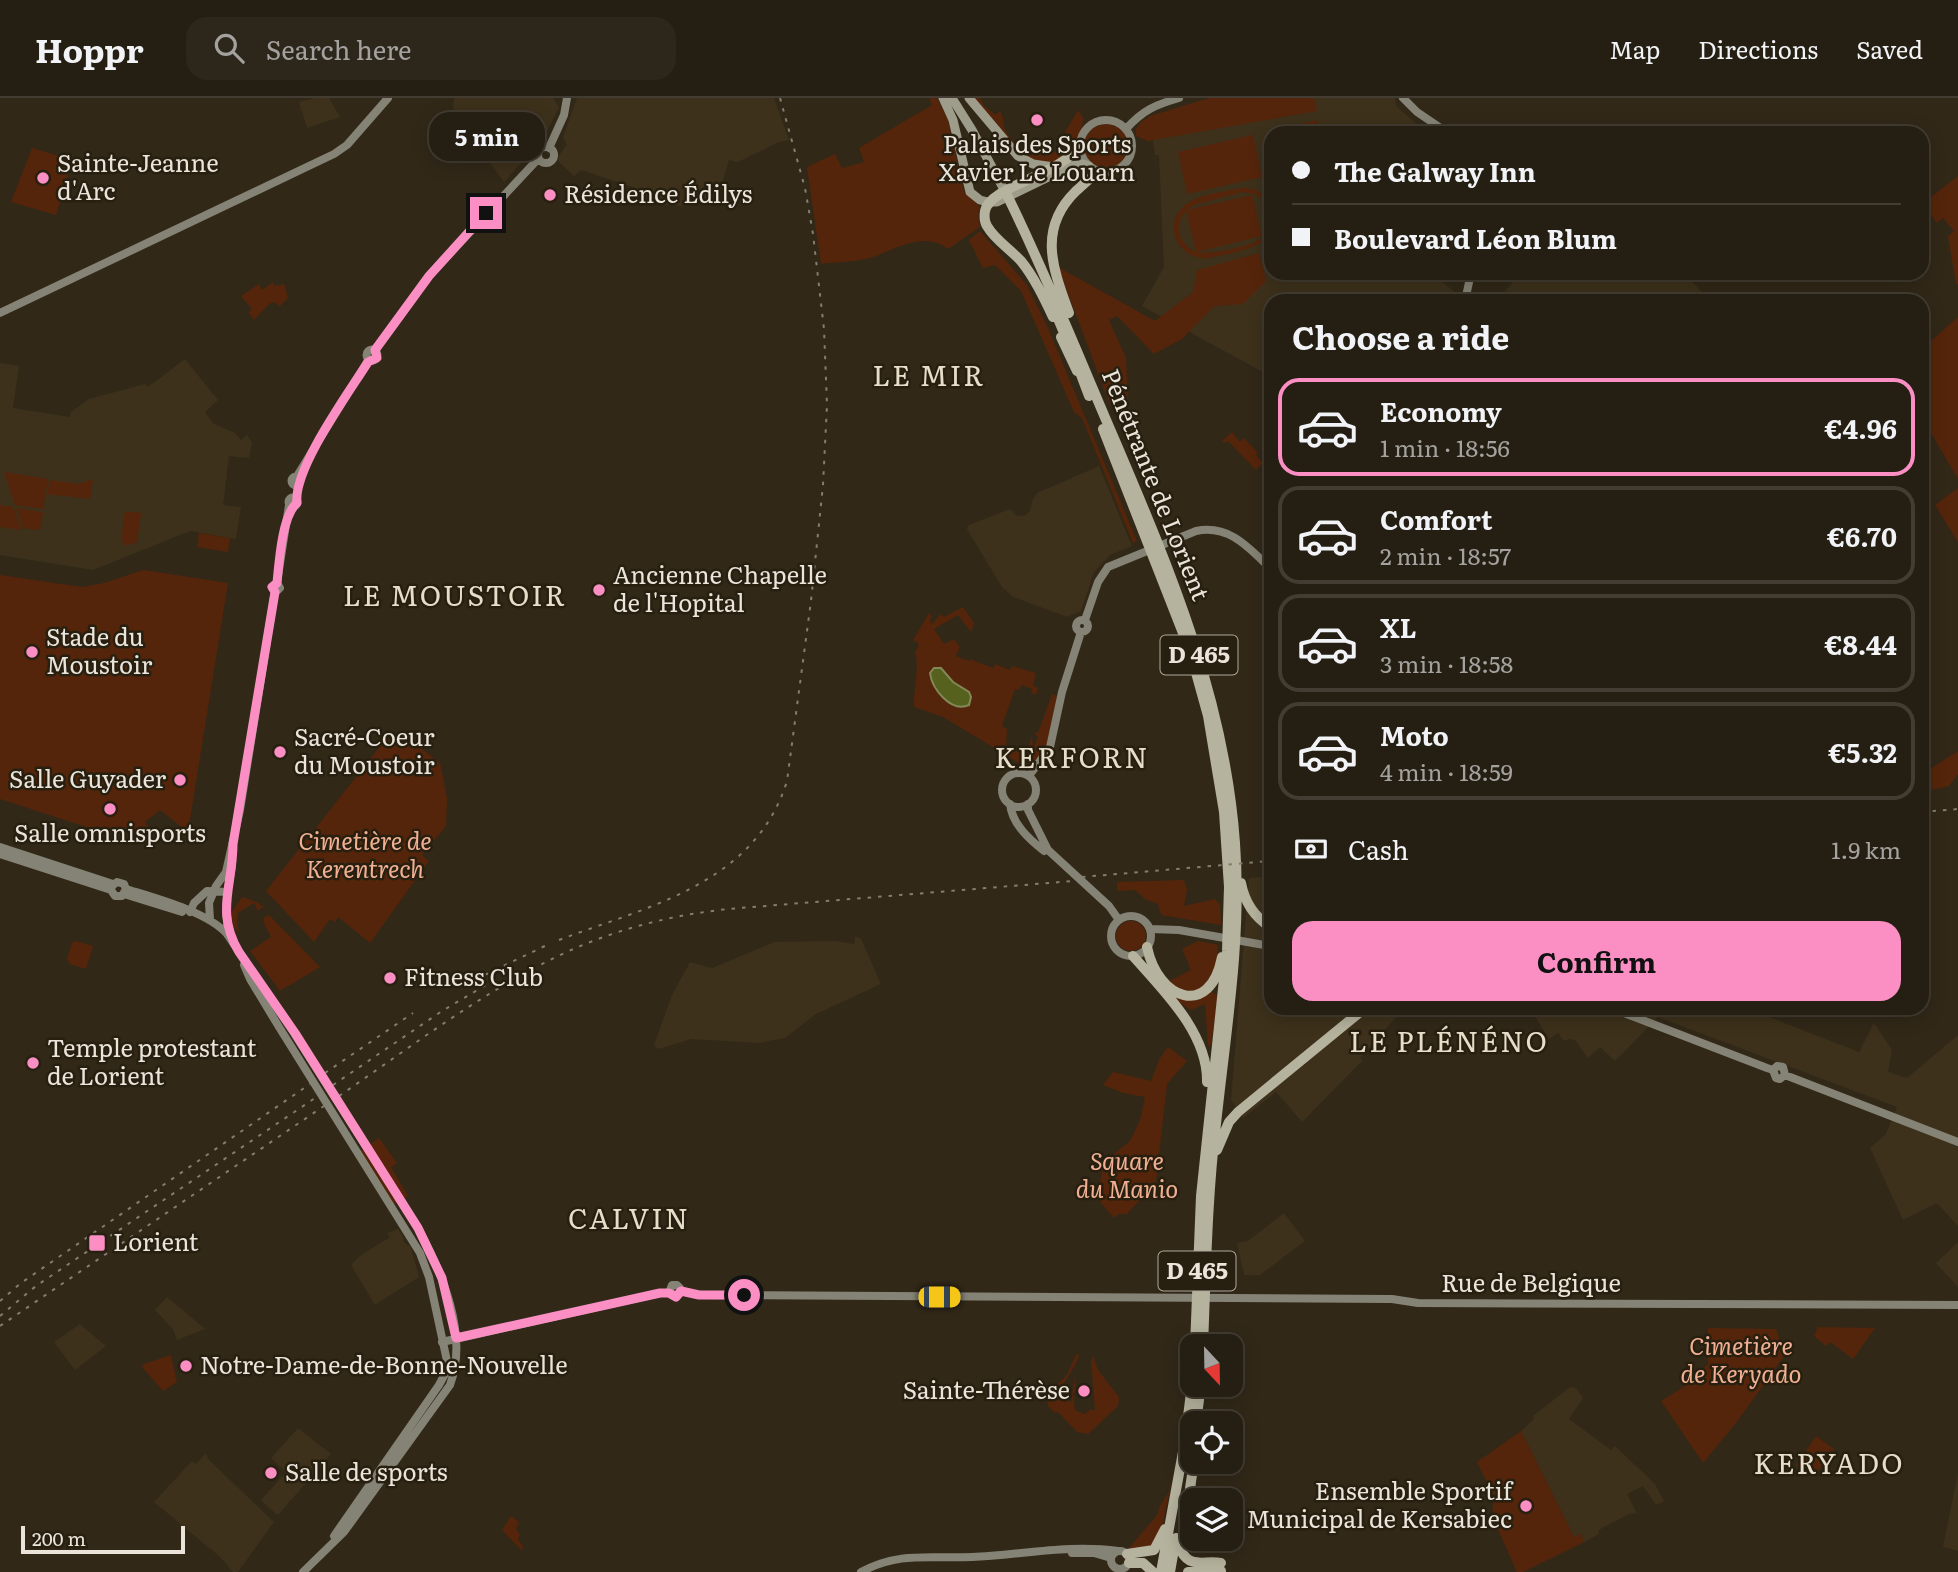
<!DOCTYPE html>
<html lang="en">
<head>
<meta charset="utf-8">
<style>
  body { margin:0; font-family:Literata,serif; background:#2d271b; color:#f1f3f6; height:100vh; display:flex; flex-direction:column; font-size:26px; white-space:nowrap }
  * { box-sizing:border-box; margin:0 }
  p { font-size:23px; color:#a3a29f }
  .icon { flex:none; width:38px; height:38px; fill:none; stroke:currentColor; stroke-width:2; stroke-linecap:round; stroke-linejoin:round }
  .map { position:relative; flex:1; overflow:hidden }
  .drawer { position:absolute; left:1264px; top:196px; width:665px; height:721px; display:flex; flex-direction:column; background:#251e12; border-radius:21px; box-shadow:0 4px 18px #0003,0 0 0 2px #423c32 }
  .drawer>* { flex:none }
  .guide { position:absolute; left:1264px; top:28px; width:665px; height:154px; border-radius:21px; box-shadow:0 4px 18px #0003,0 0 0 2px #423c32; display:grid; align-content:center; height:154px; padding:0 28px; background:#251e12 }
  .needle { width:46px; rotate:158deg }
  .buttons { position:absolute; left:1180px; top:1236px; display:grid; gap:14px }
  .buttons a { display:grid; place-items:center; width:63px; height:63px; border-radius:14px; background:#251e12; box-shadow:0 4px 18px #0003,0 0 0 2px #423c32; font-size:35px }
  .scale { position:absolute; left:21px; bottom:18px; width:164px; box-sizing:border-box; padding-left:7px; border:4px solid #eae4da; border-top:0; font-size:19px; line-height:24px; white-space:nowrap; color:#eae4da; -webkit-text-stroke:5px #271f0f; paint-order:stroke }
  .end { position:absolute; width:32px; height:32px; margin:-16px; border:9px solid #fb8fc4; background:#111; box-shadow:0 0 0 4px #111 }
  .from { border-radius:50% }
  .bubble { position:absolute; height:49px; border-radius:21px; background:#251e12; box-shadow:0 4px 18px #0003,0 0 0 2px #423c32; font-size:23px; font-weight:700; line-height:49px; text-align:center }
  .car { position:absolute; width:21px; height:42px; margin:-21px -10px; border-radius:9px; box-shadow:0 0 5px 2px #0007; background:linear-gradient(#f5c518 24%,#345 0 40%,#f5c518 0 76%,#345 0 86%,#f5c518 0) }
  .guide b { display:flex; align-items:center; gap:24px; height:66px; font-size:26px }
  .guide b+b { border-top:2px solid #423c32 }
  .guide i { width:18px; height:18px; background:#f1f3f6 }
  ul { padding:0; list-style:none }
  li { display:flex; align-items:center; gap:21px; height:98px; margin:0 14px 10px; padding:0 14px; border:4px solid #423c32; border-radius:21px }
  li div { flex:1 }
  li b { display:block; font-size:26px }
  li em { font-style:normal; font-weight:700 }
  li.active { border-color:#fb8fc4 }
  li>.icon { width:63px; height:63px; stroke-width:1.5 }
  h2 { padding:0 28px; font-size:32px; line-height:84px }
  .pay { display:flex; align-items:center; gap:18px; height:77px; padding:0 28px; font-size:26px }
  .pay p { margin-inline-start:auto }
  .primary-button { display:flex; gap:14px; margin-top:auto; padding:14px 28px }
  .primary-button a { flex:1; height:80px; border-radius:21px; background:#fb8fc4; color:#111; font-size:28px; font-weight:700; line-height:80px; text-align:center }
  header { display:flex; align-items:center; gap:42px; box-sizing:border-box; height:98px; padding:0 35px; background:#251e12; border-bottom:2px solid #423c32 }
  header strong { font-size:33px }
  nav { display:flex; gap:38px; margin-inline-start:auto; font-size:24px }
  .search { width:490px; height:63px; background:#2d271b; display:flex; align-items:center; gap:18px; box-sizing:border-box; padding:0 24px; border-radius:21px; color:#a3a29f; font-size:26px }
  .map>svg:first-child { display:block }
  .built { fill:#3d311b }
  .green { fill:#55250b; fill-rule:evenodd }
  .water { fill:#56611e; stroke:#828856; stroke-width:2 }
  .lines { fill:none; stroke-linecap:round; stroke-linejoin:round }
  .secondary { stroke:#858375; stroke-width:8 }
  .primary { stroke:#9e9c8a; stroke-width:9 }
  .highway { stroke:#b5b29d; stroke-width:10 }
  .rail { stroke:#857e70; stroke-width:2; stroke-dasharray:3.5 7; stroke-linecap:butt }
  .route { stroke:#fb8fc4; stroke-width:9 }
  .poi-dot { fill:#fb8fc4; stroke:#271f0f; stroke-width:2.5 }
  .labels { text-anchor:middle; stroke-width:5; stroke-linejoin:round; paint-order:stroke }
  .shield { fill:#271f0f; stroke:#b0a99d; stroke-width:2 }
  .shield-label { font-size:23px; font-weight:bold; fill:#eae4da }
  .poi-label { font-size:24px; fill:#eae4da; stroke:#271f0f; text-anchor:start }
  .street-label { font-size:24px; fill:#eae4da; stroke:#271f0f }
  .park-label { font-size:24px; font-style:italic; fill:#f1b093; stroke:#271f0f }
  .quarter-label { font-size:28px; letter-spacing:2px; fill:#e8ddc9; stroke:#271f0f }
</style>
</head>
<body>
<header>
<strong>Hoppr</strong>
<div class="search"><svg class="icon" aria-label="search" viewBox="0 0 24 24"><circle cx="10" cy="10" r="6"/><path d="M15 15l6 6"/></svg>Search here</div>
<nav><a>Map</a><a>Directions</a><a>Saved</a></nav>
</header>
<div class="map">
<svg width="1958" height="1474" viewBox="0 0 1958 1474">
  <rect width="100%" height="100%" fill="#312818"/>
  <path class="built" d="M314,0H329L340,19L307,30L302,13L298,12L301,11L299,4Z
    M454,0H553L559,9L543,41L504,84L486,59L472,28L456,15L453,8Z
    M577,0H774L789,42L779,44L738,64L729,62L717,102L685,108L637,105L641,92L581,72L574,78L556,61L567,47L563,39Z
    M1311,0H1395L1396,8L1427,35H1270V175H1431L1454,193L1456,203H1270V278L1142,208L1164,169L1159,57H1155L1152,37Z
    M1511,175H1684L1710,203H1497L1516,180Z
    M185,261L218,302L205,314L214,326L235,335L241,342L247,337L252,344L249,360L229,358L223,407L241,409L236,441L190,433L93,472L0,457V265L19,268L13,310L70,319L71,314L89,301L145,286L148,289Z
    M1099,368L1132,448L1110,457L1094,474L1081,513L1067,519L1013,499L1002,489L967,431L969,427L1010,411L1017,418L1026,417L1030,413L1032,403L1037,395Z
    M1270,778V910H1404L1360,960L1363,962L1302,1024L1276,994L1243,1020L1231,1002L1249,780Z
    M855,838L861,841L881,886L816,916L785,940L758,945L691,941L662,950L658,951L654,947L672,897L690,864L712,870L774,844L835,843L854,846Z
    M1530,910H1746L1859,954L1874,925L1892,952L1888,974L1907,980L1958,937V1128L1937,1105L1903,1122L1870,1050L1886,1036L1897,1009L1658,919L1615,963L1600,949L1588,960L1575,942L1570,941L1564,943L1558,935L1549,941Z
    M1284,1115L1305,1143L1260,1177H1244L1237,1145L1248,1143Z
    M398,1131L404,1140L403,1143L408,1148L410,1147L419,1179L375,1207L351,1167L360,1158L390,1139L387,1135Z
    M1958,1144V1189L1936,1165Z
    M167,1199L205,1231L177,1242L173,1231L155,1212Z
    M80,1226L106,1248L75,1272L54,1244Z
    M1570,1289L1576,1290L1583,1300L1569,1321L1611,1352L1615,1348L1655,1386L1664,1403L1656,1407L1643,1388L1627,1396L1637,1416L1631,1415L1602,1430L1598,1433L1599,1436L1584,1444L1581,1436L1574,1439L1521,1333L1534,1321L1533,1318Z
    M298,1330L331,1356L279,1416H276L261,1402L286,1374L271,1360Z
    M205,1356L208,1358L207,1360L274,1424L238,1474H233L219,1458L154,1404L192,1363L196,1366Z
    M1958,1375V1453L1943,1449Z"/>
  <path class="green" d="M929,0H937L948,22L964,93L980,109L978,118L980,129L948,151C922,132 896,152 870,160C854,164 837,164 821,166L807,69L835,56L842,70L864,64L859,50L932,7Z
    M972,0H980L984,8L996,17L1000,13C1005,20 1002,27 1006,34C1015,50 1042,65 1059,51C1063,47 1065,42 1068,37L1065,34L1078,12L1084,21L1076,48L1051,66L1035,65L1021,57Z
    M1209,0H1314L1317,13L1148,43L1136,38V31L1141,24L1150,18Z
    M1317,22L1320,35H1270V39L1269,34Z
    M1084 48a22 22 0 1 1 44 0a22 22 0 1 1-44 0Z
    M1253,37L1262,79L1187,96L1178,54Z
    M32,50L72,62L56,117L11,104Z
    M1958,78V186H1956L1948,138L1954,133L1943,120L1937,125L1922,106Z
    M1241,90C1261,90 1271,98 1270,117L1262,101L1255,96L1243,94L1194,107L1186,112L1252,97L1262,138L1197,154C1209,157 1247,149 1259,142C1266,137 1269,130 1270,122C1270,126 1272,130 1270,134C1266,151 1223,157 1208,160C1180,163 1161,128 1184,108C1197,96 1224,94 1241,90ZM1186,113L1196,154C1178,146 1173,126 1186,113Z
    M980,133L1027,187L1048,230L1137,443L1133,445L1082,320L1074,314L1021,193L995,167L983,170L969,142Z
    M1259,155L1266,183L1243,206L1214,208L1182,241L1154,256L1117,218L1109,222L1126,260L1128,302L1110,307L1058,169L1155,223L1193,194L1197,172Z
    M273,184L274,188L284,186L288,200L280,208L274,204L269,206L254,222L248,214L252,211L241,198L259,186L262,192Z
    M1958,219V381L1922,320V283L1925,280L1922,276V251Z
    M1232,334L1240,344L1244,340L1258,355L1256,357L1263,365L1256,372L1228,343L1224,345L1222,343Z
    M4,374L48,381L43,411L15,407Z
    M93,381L90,401L47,396L50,382L78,386Z
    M1958,390V444L1935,407Z
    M0,407L13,409L22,432L0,429Z
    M16,410L43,414L40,432L23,430Z
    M125,413L141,415L137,444L125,448L121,440Z
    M199,435L230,440L228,454L197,449Z
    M143,472L228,485L188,734L160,712L145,724L154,738L142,747L0,701V477L82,489L104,485Z
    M963,509L974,525L971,534L958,517L934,531L944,546L954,541L960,549L956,558L969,563L970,561L993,570L995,566L1010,572L1012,568L1036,575L1033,588L1038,590L1036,597L1031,595L1032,591L1022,587L1019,592L1015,591L1002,628L1007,631L1006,649L1019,654L1021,649L1027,651L1032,638L1033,651L1038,640L1034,634L1038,635L1052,596L1057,598L1048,648L1033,667L1031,665L1024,668L943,619L914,609C913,594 920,566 915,555L919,546L913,542L929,515L932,518L930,523L932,526L941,516L944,519Z
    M400,634L440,665L447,700L446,728L422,757L429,763L370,845L338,819L335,824L330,821L314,844L266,793L382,646Z
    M1958,653V676L1949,688L1931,692L1922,704V676Z
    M1184,782L1187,791L1184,808L1215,801L1220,807L1221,827L1161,817L1158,806L1145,801L1135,792L1117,793V784Z
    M242,799L257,804L266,811L262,809L258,813L254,805L238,815L237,823L239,835L233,827L231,815Z
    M269,817L320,869L280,893L250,853L271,839L264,825V820Z
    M1116 838a15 15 0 1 1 30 0a15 15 0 1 1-30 0Z
    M76,843L93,848L86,871L70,866L67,861L72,845Z
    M1198,843L1218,847C1217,865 1216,875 1203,888L1218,898L1211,947L1208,948L1205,906L1191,912L1177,903L1169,883L1191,872L1182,851Z
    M1168,949L1187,963L1167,986L1156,1084L1127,1116H1118L1114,1120L1097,1100L1104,1064L1130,1043L1140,1022L1145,999L1123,995L1103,987L1113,974L1151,983L1160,960Z
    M379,1040L397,1065L391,1069L408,1098L390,1108L378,1095L354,1057Z
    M1818,1229L1875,1230L1853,1261L1830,1244L1826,1248L1814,1238Z
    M1708,1230L1776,1231L1785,1257L1736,1325L1703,1365L1661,1303L1693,1283L1690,1278L1708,1267Z
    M1076,1256L1079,1258C1072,1275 1063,1287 1053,1300L1056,1303L1069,1293V1303L1071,1304L1075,1278V1295H1073L1075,1312L1084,1316L1090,1312H1095L1091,1263L1093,1258L1098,1272L1119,1299L1118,1308L1088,1336L1077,1334L1058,1314L1055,1315L1048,1308V1296L1067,1277Z
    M171,1257L177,1284L163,1293L142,1269L144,1266Z
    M1521,1333L1574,1439L1581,1436L1584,1444L1523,1474H1517L1492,1418L1494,1398L1477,1364Z
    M1816,1338L1834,1351L1813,1380L1796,1367Z
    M1174,1371L1161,1436L1151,1450L1130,1453L1129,1450L1158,1416L1159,1410L1169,1393Z
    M511,1418L519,1424L516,1431L520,1436L518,1441L523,1449L522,1453L502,1432Z"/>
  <path class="water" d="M934,570H941L953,584L969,594L971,599L969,607C951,615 932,591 930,575Z"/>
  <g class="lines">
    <path class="secondary" d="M1403,0L1417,14L1448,35
      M1080 48a26 26 0 1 1 52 0a26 26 0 1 1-52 0Z
      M1126,31C1143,12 1155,7 1179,0
      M538 57a8 8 0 1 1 16 0a8 8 0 1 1-16 0Z
      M549,50L564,17L567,0
      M1465,203L1471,175
      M0,215L334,56L347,47L388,0
      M366.5 257a5.5 5.5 0 1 1 11 0a5.5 5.5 0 1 1-11 0Z
      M375,252L429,178L538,61
      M297,378L369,261
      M291.5 383a4.5 4.5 0 1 1 9 0a4.5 4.5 0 1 1-9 0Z
      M288.5 404a4.5 4.5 0 1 1 9 0a4.5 4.5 0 1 1-9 0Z
      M277,485L272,489L276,494L280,490L277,485L289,407
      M1076 528a6 6 0 1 1 12 0a6 6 0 1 1-12 0Z
      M1085,522L1098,484L1108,469L1196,433C1229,426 1249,450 1270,470
      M1002 692a17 17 0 1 1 34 0a17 17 0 1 1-34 0Z
      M1029,678L1050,649L1062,594L1081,534
      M1010,706C1012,726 1029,741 1044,753
      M1028,706V712L1048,752L1109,808L1119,822
      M0,749L113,786
      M0,756L111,792L115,798H122L126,791L124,786L117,784L112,788L111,792
      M126,791C155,800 208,814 227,836L294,935L418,1130C442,1175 469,1236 450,1287L344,1434L303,1474
      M124,796L182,814
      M190,814L194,805L207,793L227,794
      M1111 838a20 20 0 1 1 40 0a20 20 0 1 1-40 0Z
      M210,822L209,805L216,788L226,774L240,712L275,493
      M1150,831L1179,832L1270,848
      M230,837C222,810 228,794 232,767
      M244,867L250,881L279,929L420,1155L429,1179L447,1263L446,1274L439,1287L334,1438
      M1611,910L1767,970L1773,972L1777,968L1783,969L1785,977
      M1773,972L1776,980L1780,981L1785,977L1958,1044
      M681,1193L699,1197L1392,1201L1418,1205L1958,1207
      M442,1244L660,1195H669L676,1199L680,1195V1190L677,1187H672L669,1195
      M1111 1462a9 9 0 1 1 18 0a9 9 0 1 1-18 0Z
      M1072,1455H1094L1111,1460
      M861,1474C900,1453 930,1461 972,1459C1021,1457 1069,1446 1118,1453"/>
    <path class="primary" d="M943,0L953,22L970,94L980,102L988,104H997L1071,68L1083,66L1089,68
      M952,0L972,32L1007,97
      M969,0L1018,58L1033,66L1054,69"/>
    <path class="highway" d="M1007,97C1047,178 1080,262 1116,345C1171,474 1225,603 1235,745C1242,840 1226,932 1216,1026C1207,1100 1206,1174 1203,1248
      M1054,211L1067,242
      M1069,215C1053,171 1037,131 1076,93C1084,86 1092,77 1102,73
      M1053,219C1044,200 1034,179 1021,163C1010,151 995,142 987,128C984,123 984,119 985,113C990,88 1061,77 1079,48
      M1061,239L1077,273
      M1077,266L1089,298
      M1103,331L1190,553L1208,618L1224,714L1229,789L1227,853L1201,1098L1195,1248
      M1241,785C1245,805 1254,818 1270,829
      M1147,849C1158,902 1210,921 1222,859
      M1133,858C1163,892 1208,935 1207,984
      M1217,1052L1229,1024L1238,1014L1365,910
      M1196,1325L1201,1286
      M1194,1363L1181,1453C1191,1471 1204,1462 1221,1465
      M1127,1456L1154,1452L1165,1431
      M1129,1465H1143L1153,1474
      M1161,1474L1185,1343L1192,1286
      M1170,1474L1176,1440
      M1188,1474L1221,1473"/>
    <path class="rail" d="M1922,714L1958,711
      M1082,779L1270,763
      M559,842C649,808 755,786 787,683L811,503L823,387L827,307L824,231L813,136L805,90L780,0
      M466,886L551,845
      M325,975L413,915
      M333,987L442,913L491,884
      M339,998C414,947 487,890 569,853C620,830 673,817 728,811L1073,783
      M0,1203L21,1185L310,986
      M0,1218L36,1188L318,998
      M0,1228L324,1008"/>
  </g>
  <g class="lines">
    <path class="route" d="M486,115L429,178L375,252L377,260L368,264C348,296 293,371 297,405C282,417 279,465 277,485L272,489L275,494L233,746C233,788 215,814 239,854L295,935L418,1130L442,1180L456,1240L660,1195H669L676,1199L681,1193L699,1197H744"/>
  </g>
  <g class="poi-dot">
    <circle cx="1037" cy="22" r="7"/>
    <circle cx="43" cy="80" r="7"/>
    <circle cx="550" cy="97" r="7"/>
    <circle cx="599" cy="492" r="7"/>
    <circle cx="32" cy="554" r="7"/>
    <circle cx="280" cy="654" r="7"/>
    <circle cx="180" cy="682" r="7"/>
    <circle cx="110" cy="711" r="7"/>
    <circle cx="390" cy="880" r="7"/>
    <circle cx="33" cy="965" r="7"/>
    <rect x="88" y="1136" width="18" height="18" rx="3.5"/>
    <circle cx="186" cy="1268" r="7"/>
    <circle cx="1084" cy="1293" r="7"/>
    <circle cx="271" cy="1375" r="7"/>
    <circle cx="1526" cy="1408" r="7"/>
  </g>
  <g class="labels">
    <g class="shield">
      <rect x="1160.5" y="537.5" width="77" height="39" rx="5"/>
      <rect x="1158.5" y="1153.5" width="77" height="39" rx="5"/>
    </g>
    <g class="shield-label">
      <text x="1199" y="565">D 465</text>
      <text x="1197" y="1181">D 465</text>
    </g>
    <g class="poi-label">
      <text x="1037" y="55" text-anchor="middle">Palais des Sports<tspan x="1037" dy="28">Xavier Le Louarn</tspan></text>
      <text x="57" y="74">Sainte-Jeanne<tspan x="57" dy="28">d'Arc</tspan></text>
      <text x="564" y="105">Résidence Édilys</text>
      <text x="613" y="486">Ancienne Chapelle<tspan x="613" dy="28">de l'Hopital</tspan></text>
      <text x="46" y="548">Stade du<tspan x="46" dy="28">Moustoir</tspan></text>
      <text x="294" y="648">Sacré-Coeur<tspan x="294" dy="28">du Moustoir</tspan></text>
      <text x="166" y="690" text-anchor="end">Salle Guyader</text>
      <text x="110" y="744" text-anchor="middle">Salle omnisports</text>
      <text x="404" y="888">Fitness Club</text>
      <text x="47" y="959">Temple protestant<tspan x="47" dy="28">de Lorient</tspan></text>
      <text x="113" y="1153">Lorient</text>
      <text x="200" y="1276">Notre-Dame-de-Bonne-Nouvelle</text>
      <text x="1070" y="1301" text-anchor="end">Sainte-Thérèse</text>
      <text x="285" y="1383">Salle de sports</text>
      <text x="1512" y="1402" text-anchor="end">Ensemble Sportif<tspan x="1512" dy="28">Municipal de Kersabiec</tspan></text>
    </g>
    <g class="street-label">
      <text transform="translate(1155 387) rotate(68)" y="8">Pénétrante de Lorient</text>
      <text x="1531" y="1194">Rue de Belgique</text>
    </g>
    <g class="park-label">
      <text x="365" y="752">Cimetière de<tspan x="365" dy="28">Kerentrech</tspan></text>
      <text x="1127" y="1072">Square<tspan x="1127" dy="28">du Manio</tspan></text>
      <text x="1741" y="1257">Cimetière<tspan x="1741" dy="28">de Keryado</tspan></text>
    </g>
    <g class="quarter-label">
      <text x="929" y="288">LE MIR</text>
      <text x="455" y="508">LE MOUSTOIR</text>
      <text x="1072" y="670">KERFORN</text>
      <text x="1449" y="954">LE PLÉNÉNO</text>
      <text x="629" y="1131">CALVIN</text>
      <text x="1829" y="1376">KERYADO</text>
    </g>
  </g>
</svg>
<div class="buttons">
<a><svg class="needle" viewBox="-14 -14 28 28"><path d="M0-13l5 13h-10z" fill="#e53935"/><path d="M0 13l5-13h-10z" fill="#a3a29f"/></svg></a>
<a><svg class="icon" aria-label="locate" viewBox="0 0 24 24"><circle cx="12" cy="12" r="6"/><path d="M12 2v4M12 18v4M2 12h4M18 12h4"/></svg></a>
<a><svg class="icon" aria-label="layers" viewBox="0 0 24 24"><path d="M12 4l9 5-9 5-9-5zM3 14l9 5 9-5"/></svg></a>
</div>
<div class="scale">200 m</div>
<i class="end from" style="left:744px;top:1197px"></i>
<i class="end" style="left:486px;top:115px"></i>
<div class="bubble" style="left:429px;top:14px;width:116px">5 min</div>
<i class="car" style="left:939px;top:1199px;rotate:90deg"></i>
<div class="guide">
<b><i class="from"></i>The Galway Inn</b>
<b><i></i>Boulevard Léon Blum</b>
</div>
<section class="drawer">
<h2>Choose a ride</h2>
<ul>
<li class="active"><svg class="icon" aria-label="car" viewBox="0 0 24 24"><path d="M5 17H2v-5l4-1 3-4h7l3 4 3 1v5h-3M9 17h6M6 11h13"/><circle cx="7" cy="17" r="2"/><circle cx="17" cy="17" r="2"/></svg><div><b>Economy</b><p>1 min · 18:56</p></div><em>€4.96</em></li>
<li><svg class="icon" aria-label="car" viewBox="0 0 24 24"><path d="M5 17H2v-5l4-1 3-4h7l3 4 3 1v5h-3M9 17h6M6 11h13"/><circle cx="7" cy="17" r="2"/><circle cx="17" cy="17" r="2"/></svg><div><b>Comfort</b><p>2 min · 18:57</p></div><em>€6.70</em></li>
<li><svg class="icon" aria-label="car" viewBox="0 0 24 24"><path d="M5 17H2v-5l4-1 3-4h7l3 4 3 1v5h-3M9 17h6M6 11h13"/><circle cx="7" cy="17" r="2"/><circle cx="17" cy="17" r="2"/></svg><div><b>XL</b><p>3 min · 18:58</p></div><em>€8.44</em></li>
<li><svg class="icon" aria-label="car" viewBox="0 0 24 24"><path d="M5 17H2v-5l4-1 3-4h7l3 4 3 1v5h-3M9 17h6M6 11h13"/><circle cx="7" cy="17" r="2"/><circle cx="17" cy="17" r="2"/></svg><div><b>Moto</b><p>4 min · 18:59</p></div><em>€5.32</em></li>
</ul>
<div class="pay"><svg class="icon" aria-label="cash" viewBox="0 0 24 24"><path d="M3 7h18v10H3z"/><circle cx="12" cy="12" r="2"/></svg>Cash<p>1.9 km</p></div>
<div class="primary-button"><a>Confirm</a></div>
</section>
</div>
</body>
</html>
